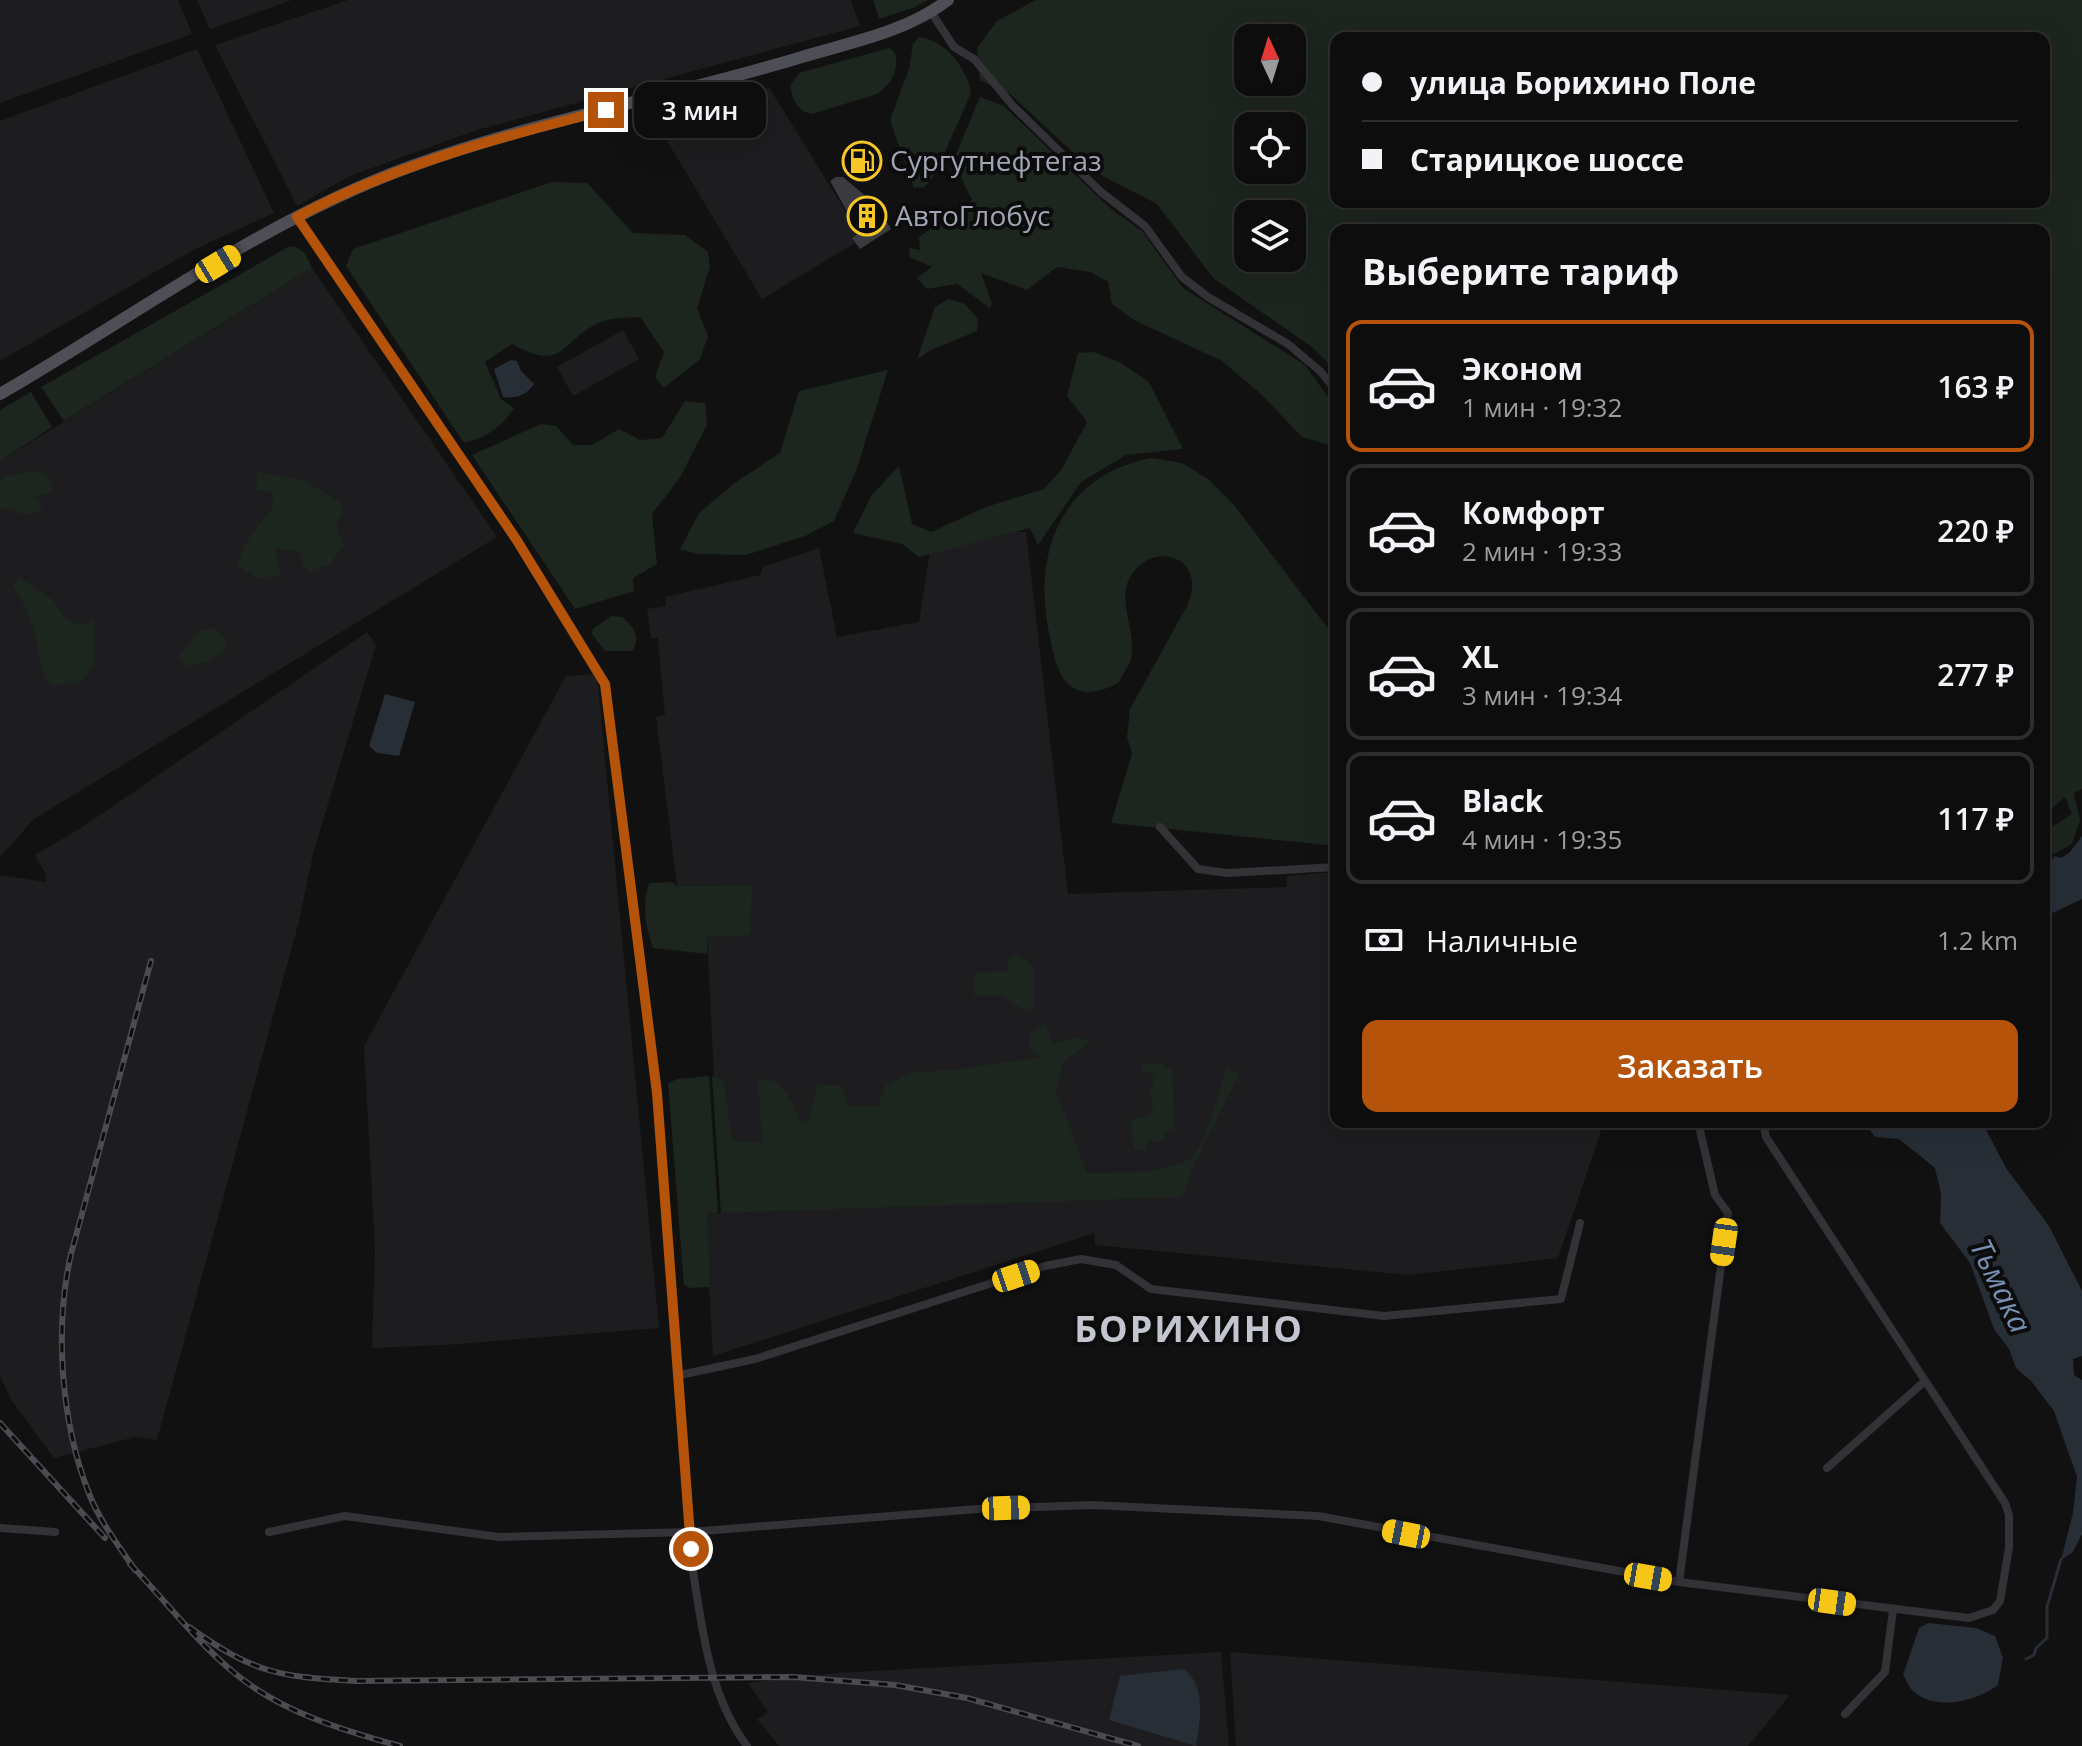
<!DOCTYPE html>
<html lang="ru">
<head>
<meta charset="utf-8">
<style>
  body { margin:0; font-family:"Open Sans",sans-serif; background:#161617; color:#f1f3f6; height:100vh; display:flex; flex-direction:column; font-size:30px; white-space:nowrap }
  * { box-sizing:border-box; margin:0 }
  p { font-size:26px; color:#9a9c9e }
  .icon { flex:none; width:44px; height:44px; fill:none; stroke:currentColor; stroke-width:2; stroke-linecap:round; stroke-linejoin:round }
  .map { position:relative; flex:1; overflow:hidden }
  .drawer { position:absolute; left:1330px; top:224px; width:720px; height:904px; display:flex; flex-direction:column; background:#0d0d0e; border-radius:16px; box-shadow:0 8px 32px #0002,0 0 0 2px #2d2d2e }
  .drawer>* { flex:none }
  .hud { position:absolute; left:1330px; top:32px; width:720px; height:176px; border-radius:16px; box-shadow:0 8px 32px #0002,0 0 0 2px #2d2d2e; display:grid; align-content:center; height:176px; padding:0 32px; background:#0d0d0e }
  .needle { width:52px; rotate:356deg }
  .controls { position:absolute; left:1234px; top:24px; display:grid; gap:16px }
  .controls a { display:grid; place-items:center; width:72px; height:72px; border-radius:16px; background:#0d0d0e; box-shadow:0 8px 32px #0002,0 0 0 2px #2d2d2e; font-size:40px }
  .end { position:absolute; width:36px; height:36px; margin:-18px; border:10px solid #b45309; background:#fff; box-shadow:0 0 0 4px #fff }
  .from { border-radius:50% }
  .bubble { position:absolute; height:56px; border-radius:16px; background:#0d0d0e; box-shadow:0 8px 32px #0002,0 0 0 2px #2d2d2e; font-size:26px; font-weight:600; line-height:56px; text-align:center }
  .car { position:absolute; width:24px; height:48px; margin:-24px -12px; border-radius:10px; box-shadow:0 0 6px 2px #0007; background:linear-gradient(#f5c518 24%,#345 0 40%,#f5c518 0 76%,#345 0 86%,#f5c518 0) }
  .hud b { display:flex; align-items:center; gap:28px; height:76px; font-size:30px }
  .hud b+b { border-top:2px solid #2d2d2e }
  .hud i { width:20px; height:20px; background:#f1f3f6 }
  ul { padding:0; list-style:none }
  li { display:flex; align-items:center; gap:24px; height:132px; margin:0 16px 12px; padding:0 16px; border:4px solid #2d2d2e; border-radius:16px }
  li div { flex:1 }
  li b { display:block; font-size:30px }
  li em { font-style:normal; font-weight:600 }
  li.selected { border-color:#b45309 }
  li>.icon { width:72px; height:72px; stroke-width:1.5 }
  h2 { padding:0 32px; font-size:36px; line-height:96px }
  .pay { display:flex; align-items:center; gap:20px; height:88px; padding:0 32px; font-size:30px }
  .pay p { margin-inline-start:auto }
  .cta { display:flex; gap:16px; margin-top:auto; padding:16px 32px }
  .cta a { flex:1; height:92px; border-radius:16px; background:#b45309; color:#fff; font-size:32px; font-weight:600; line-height:92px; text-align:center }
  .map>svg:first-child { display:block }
  .built { fill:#1d1d1f }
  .green { fill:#1d251f; fill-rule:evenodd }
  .water { fill:#272e36 }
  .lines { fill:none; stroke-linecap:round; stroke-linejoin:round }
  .stream { stroke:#272e36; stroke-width:3 }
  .building { fill:#3b3b3f }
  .street { stroke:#323237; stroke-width:8 }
  .primary { stroke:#4e4f56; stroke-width:12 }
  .rail-casing { stroke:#4b4c52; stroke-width:6 }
  .rail { stroke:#0c0c0d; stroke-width:3; stroke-dasharray:9; stroke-linecap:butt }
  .route { stroke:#b45309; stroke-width:10 }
  .labels { text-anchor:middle; stroke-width:8; stroke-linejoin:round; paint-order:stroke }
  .poi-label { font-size:28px; fill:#a2a5b3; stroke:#0c0c0d; text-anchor:start }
  .water-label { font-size:30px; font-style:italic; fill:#778fb0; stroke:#0c0c0d }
  .district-label { font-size:36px; font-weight:bold; letter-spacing:2px; fill:#c3c5cf; stroke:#0c0c0d }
</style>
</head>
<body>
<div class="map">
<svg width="2082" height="1746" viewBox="0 0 2082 1746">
  <rect width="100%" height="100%" fill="#111112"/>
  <path class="built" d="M0,0H178L192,34L0,103Z
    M197,0H292L210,29Z
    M348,0H851L860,26L477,130L350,176L297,206L215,45Z
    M197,49L274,213L193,250L0,361V121Z
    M769,87L859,233L852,238L855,243L762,299L667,141L664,118Z
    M312,268L497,537L34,819L0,857V461Z
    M623,330L639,359L573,396L557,367Z
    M1005,532H1026L1068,894L1287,887V876L1336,872V1122H1604L1558,1258L1408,1275L1095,1245V1233L713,1356L705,1215L721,1213L707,937L751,885L677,886L656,717L665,715L658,641V638H651L647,609L666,606L665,597L760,575L763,567L819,548L837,637L919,622L930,551Z
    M367,632L376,645L313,854L298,925L157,1440L135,1437L54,1458L12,1401L0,1376V875L46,882V875L35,855L81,828Z
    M597,674L659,1328L445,1345L372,1348L375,1249L364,1046L566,676Z
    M1221,1652L1229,1746H779L757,1719L768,1713L748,1683L835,1673Z
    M1230,1652L1790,1695L1748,1746H1236Z"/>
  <path class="green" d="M873,0H928L913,8L879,19Z
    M1036,0H2082V789L2074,793L2080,820L2072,844L2044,859V832L2072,814L2065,797L2044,815V230H1336V371L1312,347L1214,279L1157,204L1093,171L1010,94L980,80L977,48L997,21ZM1248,38H1292V82H1248ZM1336,38H2044V202H1336ZM1248,126H1292V170H1248ZM1248,214H1292V258H1248Z
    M919,37C944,39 968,69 971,93L935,174L925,187L914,188L890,120L909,69L913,44Z
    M889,48L895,53C900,69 891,85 877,94L812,114C798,112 790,97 791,84L799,73Z
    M980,97L1004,106L1111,209L1142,231L1183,288L1305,365L1336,408V447L1302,437L1262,395L1222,361L1134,320L1112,304L1108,282L1091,272L1057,267L1027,290L981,273L992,303L990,308L957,284L927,289L917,278L932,267L910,257L909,248L920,250L919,237L972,200L953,161Z
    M552,182L587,183L633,233L685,235L708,252L710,267L697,308L708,336L700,359L664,388L655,377L664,352L640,317C629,318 612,317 601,322C559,340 566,374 512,344L485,362L501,399L514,408C501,428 487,437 464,443L346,266L353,249Z
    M294,246L305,253L312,268L64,421L41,387L288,247Z
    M949,299L965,304L978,319L977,331L931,350L917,359L935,307Z
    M1094,352L1121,363L1149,382L1183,449L1126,455L1081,482L1038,545L1030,528L919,557L902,544L853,533L871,496L899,466L912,524L931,532L986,507L1044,489L1062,469L1087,422L1067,396L1078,353Z
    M888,370L856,471L834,521L805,536L746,555L697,554L680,549L699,513L736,482L780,453L799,391Z
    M31,392L52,427L0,461V410Z
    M685,401L705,403L707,425L679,479L652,514L657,564L633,578L634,591L575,609L472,455L541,424L556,426L573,445H592L619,429L640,440L662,438Z
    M1151,458L1182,463L1208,479L1234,505L1336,639V846L1111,823L1132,754L1127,737L1130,709L1187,606C1210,556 1150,538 1129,579C1118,600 1135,631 1132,654C1131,664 1123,674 1119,682C1106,690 1086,697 1072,687C1058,678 1053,653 1050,638C1031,554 1060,476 1151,458Z
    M35,471L46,473L53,487L47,493L34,496L43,508C26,519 16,511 0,508V484L5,476Z
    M257,472L303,480L341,502L343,512L336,525L345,546L328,565L311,571L304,567L299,552L286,549L275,550L281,576L257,578L238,566C244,538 258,528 273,506V493L257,489Z
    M20,578L53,600L64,618L80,625L94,619V664L85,679L52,687C35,668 40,643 31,620C26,608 19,597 13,585Z
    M611,616L622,617C634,627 640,635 633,651H605L592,634L593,629Z
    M215,628L225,640L227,648L214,658L187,668L178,658L199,631Z
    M672,882L677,886L752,885L750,935L707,937V954L653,948C645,925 642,906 649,883Z
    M1015,955L1033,964V1007L1027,1012L999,995L974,996L975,973L1008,971V959Z
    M1045,1025L1053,1043L1076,1037L1091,1041L1063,1062L1056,1091L1087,1173C1113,1173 1166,1174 1188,1160C1207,1148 1219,1089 1226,1067L1239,1075L1194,1165L1182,1197L721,1213L712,1076L723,1080L733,1142L762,1141L758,1078L777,1082L792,1101L802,1124L809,1118L817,1085H841L849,1106H878L886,1085L913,1072L954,1070L1040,1057L1028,1045L1032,1031Z
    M1161,1063L1172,1071L1175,1131L1165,1132V1141L1147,1142V1150H1133L1131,1120L1148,1117L1154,1105L1149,1094L1156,1075L1143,1071L1141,1064Z
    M709,1076L718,1213L707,1214L710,1287L690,1288L684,1285L668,1083L677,1079Z"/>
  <path class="water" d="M511,360L517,361L521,371L534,384C527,395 515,399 503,397L494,369Z
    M385,694L415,702L399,756L377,753L369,746Z
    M2082,836V899L2044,917V867L2055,856L2061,858L2070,852Z
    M1864,1122H1982L2006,1168L2049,1226L2082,1291V1356L2073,1359L2074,1375L2082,1380V1534L2073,1552L2061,1560L2073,1513L2077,1477L2054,1411L2031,1381L2016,1368L2009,1349L1994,1329L1970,1263L1940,1223L1941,1194L1935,1168L1899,1139L1875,1137Z
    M1928,1623L1976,1628L1995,1636L2003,1658L1998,1685C1977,1701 1936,1712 1913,1691C1909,1688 1906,1679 1903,1675L1919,1628Z
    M1184,1669C1207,1686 1200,1722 1196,1746L1109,1720L1120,1676Z"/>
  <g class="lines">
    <path class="stream" d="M2026,1659L2034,1655L2036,1648L2047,1638V1607L2061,1559"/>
  </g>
  <path class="building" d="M836,177H843L875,204L891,229L860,249L852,238L859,233L830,181Z"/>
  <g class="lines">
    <path class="street" d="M931,12L954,47L974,59L1013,106L1101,192L1145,226L1182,277L1208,297L1288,344L1320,371L1336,390
      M297,217L516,539L605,684L657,1093L692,1565C702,1626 708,1694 747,1746
      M1160,827L1198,869L1227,873L1336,867
      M680,1375L755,1359L1045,1266L1081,1259L1116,1265L1151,1289L1384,1316L1561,1299L1580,1223
      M1827,1468L1925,1381
      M0,1528L55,1532
      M269,1532L345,1516L499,1537L690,1532L978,1509L1092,1505L1318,1516L1679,1582L1969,1618L1993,1610L2000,1601L2009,1548V1515L2005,1503L1766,1137L1763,1122
      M1679,1582L1728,1213L1715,1195L1698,1122
      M1845,1714L1885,1672L1893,1610"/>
    <path class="primary" d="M0,394C135,316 265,219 412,166C539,120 673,96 802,57C852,42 906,32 948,0"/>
    <defs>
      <path id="rail" d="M0,1423L105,1538
        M130,1564C164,1599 195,1640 232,1671C279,1711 341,1730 400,1746
        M135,1570C119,1546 101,1523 90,1496C61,1424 54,1330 71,1254L151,961
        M189,1627C254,1673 278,1677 356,1681L794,1677L895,1685L967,1698L1138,1746"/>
    </defs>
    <use href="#rail" class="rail-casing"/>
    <use href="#rail" class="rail"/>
  </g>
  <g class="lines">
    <path class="route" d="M606,110C500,137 394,165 297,217L516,539L605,684L657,1093L691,1549"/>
  </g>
  <defs>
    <symbol id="fuel-ring" viewBox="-11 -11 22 22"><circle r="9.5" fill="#0c0c0d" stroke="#f5c626" stroke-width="1.5"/><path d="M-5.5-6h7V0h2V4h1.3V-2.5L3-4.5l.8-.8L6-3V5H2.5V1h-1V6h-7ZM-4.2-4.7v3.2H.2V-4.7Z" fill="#f5c626"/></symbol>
    <symbol id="building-ring" viewBox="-11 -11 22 22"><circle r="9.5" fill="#0c0c0d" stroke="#f5c626" stroke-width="1.5"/><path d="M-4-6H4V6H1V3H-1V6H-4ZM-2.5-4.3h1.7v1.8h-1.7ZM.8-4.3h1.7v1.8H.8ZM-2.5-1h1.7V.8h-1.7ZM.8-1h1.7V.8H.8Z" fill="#f5c626"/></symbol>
  </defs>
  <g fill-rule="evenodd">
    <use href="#fuel-ring" x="840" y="139" width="44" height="44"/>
    <use href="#building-ring" x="845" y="194" width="44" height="44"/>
  </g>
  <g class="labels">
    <g class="poi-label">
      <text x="890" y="171">Сургутнефтегаз</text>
      <text x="895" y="226">АвтоГлобус</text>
    </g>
    <g class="water-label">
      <text transform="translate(2000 1286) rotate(64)" y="10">Тьмака</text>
    </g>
    <g class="district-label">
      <text x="1189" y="1342">БОРИХИНО</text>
    </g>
  </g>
</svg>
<div class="controls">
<a><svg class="needle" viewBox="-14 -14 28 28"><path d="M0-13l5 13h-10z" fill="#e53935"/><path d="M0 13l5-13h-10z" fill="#9a9c9e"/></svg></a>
<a><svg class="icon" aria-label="locate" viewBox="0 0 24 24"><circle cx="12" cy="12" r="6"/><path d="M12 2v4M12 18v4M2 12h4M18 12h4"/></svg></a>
<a><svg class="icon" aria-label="layers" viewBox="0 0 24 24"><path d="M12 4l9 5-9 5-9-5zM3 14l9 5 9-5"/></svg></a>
</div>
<i class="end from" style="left:691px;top:1549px"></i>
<i class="end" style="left:606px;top:110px"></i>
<div class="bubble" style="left:634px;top:82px;width:132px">3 мин</div>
<i class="car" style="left:218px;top:264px;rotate:59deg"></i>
<i class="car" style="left:1724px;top:1242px;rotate:188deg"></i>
<i class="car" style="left:1016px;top:1276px;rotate:72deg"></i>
<i class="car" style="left:1006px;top:1508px;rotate:88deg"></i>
<i class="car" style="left:1406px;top:1534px;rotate:281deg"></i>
<i class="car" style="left:1648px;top:1577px;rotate:100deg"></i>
<i class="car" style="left:1832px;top:1602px;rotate:98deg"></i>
<div class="hud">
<b><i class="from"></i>улица Борихино Поле</b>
<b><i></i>Старицкое шоссе</b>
</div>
<section class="drawer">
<h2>Выберите тариф</h2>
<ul>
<li class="selected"><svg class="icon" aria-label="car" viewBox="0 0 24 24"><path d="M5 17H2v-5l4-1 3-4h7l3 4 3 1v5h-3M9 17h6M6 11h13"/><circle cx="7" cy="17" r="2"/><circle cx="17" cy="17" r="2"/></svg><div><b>Эконом</b><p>1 мин · 19:32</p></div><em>163 ₽</em></li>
<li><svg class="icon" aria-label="car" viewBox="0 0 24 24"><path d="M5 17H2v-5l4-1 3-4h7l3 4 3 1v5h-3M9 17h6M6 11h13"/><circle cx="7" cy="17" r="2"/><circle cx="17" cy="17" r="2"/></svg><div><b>Комфорт</b><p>2 мин · 19:33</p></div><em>220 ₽</em></li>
<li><svg class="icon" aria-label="car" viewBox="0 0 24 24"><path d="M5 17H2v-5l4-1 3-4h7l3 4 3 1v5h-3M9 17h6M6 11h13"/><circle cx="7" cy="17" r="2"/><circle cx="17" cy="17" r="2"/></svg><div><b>XL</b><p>3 мин · 19:34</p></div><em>277 ₽</em></li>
<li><svg class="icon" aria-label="car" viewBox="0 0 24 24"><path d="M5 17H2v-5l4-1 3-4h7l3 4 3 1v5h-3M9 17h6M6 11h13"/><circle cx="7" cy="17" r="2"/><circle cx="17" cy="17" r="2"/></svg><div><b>Black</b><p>4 мин · 19:35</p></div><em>117 ₽</em></li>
</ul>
<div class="pay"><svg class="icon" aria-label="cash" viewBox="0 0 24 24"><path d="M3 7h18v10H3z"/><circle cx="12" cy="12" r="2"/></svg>Наличные<p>1.2 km</p></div>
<div class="cta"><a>Заказать</a></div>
</section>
</div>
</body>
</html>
